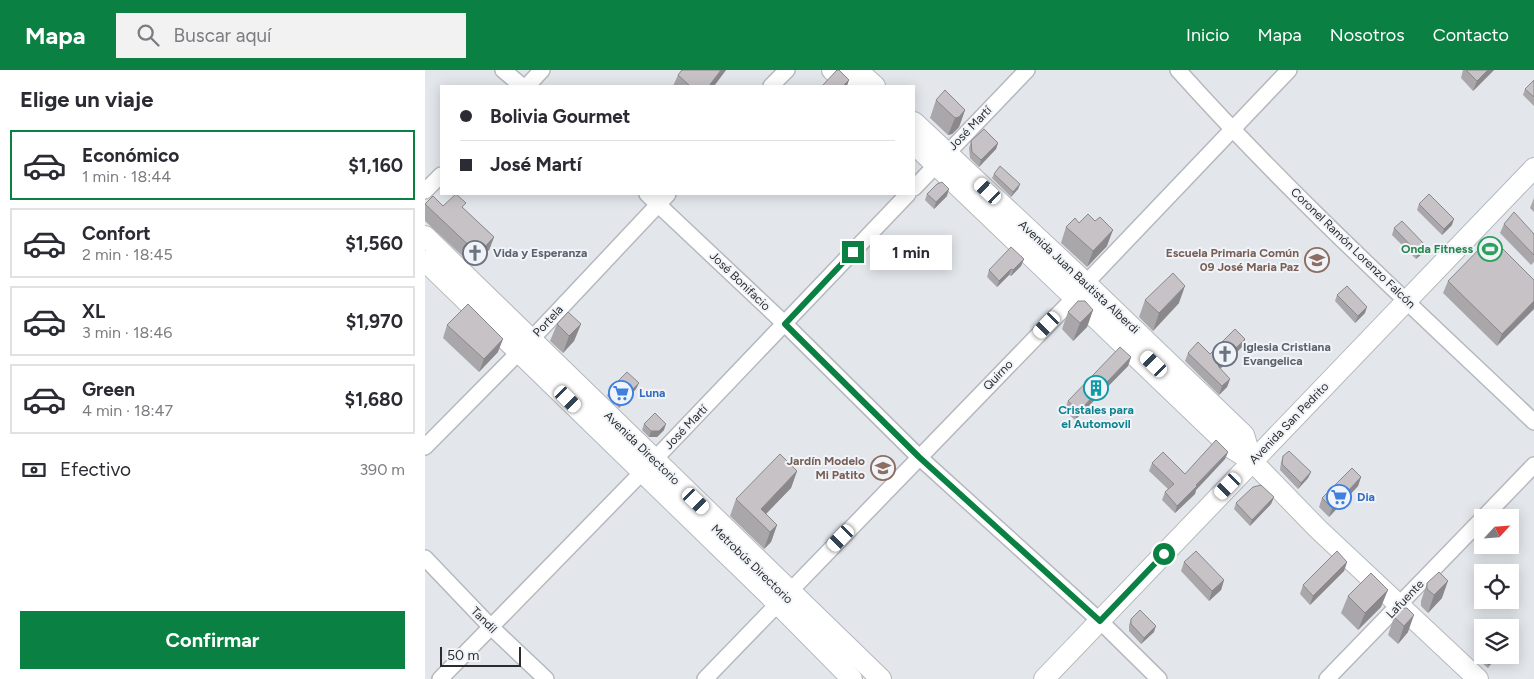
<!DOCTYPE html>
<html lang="es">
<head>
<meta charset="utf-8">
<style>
  body { margin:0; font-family:Figtree,sans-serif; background:#f2f2f3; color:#2b2b33; height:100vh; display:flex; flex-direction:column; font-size:19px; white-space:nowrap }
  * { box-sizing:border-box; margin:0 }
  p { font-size:16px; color:#7c7c81 }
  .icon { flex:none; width:28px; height:28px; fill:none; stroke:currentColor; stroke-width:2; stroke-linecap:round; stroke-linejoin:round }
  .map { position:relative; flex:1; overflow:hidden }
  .side { display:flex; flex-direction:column; background:#fff; width:425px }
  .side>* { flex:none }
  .guide { position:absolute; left:15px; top:15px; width:475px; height:110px; border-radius:0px; box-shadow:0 2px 12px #0003; display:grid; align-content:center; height:110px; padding:0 20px; background:#fff }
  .needle { width:32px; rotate:64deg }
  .fabs { position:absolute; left:1049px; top:439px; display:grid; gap:10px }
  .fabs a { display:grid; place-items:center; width:45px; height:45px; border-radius:0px; background:#fff; box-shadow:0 2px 12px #0003; font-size:25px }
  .scale { position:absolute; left:15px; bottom:12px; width:81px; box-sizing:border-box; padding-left:5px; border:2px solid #2b2c2e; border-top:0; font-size:14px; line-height:18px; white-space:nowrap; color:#2b2c2e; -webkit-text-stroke:4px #f0f4f8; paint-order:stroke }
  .end { position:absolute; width:22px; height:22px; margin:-11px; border:6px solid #0b8043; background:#fff; box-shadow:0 0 0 2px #fff }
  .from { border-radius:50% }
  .bubble { position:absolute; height:35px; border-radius:0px; background:#fff; box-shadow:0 2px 12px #0003; font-size:16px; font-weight:700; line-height:35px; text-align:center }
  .car { position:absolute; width:15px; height:30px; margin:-15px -8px; border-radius:6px; box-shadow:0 0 4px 1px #0007; background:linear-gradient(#fff 24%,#345 0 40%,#fff 0 76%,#345 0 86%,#fff 0) }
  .guide b { display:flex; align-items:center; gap:18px; height:48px; font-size:19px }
  .guide b+b { border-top:1px solid #e1e1e2 }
  .guide i { width:12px; height:12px; background:#2b2b33 }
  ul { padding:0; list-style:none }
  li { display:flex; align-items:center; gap:15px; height:70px; margin:0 10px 8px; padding:0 10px; border:2px solid #e1e1e2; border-radius:0px }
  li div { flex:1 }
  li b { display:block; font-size:19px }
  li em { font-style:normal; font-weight:700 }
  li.selected { border-color:#0b8043 }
  li>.icon { width:45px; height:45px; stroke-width:1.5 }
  h2 { padding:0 20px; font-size:22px; line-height:60px }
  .pay { display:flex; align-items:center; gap:12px; height:55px; padding:0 20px; font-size:19px }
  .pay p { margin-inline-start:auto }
  .cta { display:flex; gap:10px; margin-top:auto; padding:10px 20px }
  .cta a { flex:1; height:58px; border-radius:0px; background:#0b8043; color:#fff; font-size:20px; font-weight:700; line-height:58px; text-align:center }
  header { display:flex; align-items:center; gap:30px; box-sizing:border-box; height:70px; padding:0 25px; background:#0b8043; color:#fff }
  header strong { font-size:24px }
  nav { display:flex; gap:28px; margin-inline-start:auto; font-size:18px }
  .search { width:350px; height:45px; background:#f2f2f3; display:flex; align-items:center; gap:12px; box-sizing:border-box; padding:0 18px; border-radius:0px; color:#7c7c81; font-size:19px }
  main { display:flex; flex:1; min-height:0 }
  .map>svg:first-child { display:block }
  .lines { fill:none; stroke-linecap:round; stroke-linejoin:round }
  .minor-casing { stroke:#b5b9bd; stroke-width:18 }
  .major-casing { stroke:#b5b9bd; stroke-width:22 }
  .minor { stroke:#fff; stroke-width:15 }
  .major { stroke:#fff; stroke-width:20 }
  .wall { fill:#aaa7aa }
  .shaded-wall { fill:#8b888b }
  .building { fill:#c6c2c6; stroke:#8b888b }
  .route { stroke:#0b8043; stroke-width:6 }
  .labels { text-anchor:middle; stroke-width:4; stroke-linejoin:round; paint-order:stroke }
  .street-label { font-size:12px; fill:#2b2c2e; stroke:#f0f4f8 }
  .leisure-label { font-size:12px; font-weight:bold; fill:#27864d; stroke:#f0f4f8; text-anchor:end }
  .worship-label { font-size:12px; font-weight:bold; fill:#5b616d; stroke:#f0f4f8; text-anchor:start }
  .education-label { font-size:12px; font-weight:bold; fill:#785e54; stroke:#f0f4f8; text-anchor:end }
  .shop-label { font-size:12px; font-weight:bold; fill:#366cbe; stroke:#f0f4f8; text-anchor:start }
  .culture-label { font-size:12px; font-weight:bold; fill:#0d838f; stroke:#f0f4f8 }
</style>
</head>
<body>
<header>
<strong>Mapa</strong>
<div class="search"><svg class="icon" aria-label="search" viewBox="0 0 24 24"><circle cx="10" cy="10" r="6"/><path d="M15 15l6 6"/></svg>Buscar aquí</div>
<nav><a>Inicio</a><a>Mapa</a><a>Nosotros</a><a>Contacto</a></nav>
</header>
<main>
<section class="side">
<h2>Elige un viaje</h2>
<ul>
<li class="selected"><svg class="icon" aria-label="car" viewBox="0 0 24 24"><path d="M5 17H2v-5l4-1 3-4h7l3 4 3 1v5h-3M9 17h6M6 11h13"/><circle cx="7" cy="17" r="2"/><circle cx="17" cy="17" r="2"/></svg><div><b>Económico</b><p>1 min · 18:44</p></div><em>$1,160</em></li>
<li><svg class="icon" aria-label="car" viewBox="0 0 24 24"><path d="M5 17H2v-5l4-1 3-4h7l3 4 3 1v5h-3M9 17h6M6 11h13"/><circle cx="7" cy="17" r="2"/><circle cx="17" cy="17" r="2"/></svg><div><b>Confort</b><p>2 min · 18:45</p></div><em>$1,560</em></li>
<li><svg class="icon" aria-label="car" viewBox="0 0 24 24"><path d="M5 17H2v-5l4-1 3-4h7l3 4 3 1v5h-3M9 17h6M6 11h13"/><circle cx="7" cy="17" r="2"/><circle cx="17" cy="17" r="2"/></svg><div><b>XL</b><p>3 min · 18:46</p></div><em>$1,970</em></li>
<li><svg class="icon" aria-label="car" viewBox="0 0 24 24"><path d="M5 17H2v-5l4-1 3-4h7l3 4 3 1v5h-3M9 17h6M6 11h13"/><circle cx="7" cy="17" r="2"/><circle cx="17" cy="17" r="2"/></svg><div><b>Green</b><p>4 min · 18:47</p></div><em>$1,680</em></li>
</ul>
<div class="pay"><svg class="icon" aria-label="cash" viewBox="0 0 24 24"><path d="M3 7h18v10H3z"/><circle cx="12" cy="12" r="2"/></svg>Efectivo<p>390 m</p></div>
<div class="cta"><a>Confirmar</a></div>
</section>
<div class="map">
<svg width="1109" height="609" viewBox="0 0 1109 609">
  <rect width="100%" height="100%" fill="#e3e7eb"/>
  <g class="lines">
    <defs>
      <path id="minor" d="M78,0L97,16
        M753,0C864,124 988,237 1109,352
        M102,16L117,0
        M346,16L362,0
        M489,118L602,0
        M0,121L16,105
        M222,124L360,254L494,387L675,551L734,609
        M0,377L101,275L243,124
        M1058,448L1109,395
        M0,488L66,557L121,609
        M15,609L229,390L483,124
        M280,609L648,229L661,213L864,0
        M902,609L1058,448"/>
      <path id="major" d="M407,0L425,16
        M432,0L450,16
        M489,52L661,213L819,365L827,391
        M489,74L806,378L827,391L893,459L1053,609
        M0,166L456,609
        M0,191L353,534L427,609
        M619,609L1109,98"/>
    </defs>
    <use href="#minor" class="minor-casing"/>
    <use href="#major" class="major-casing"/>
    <use href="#minor" class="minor"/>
    <use href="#major" class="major"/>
  </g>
  <path class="wall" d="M257,0H301L289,16H248L253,5Z
    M1038,0H1069L1048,21L1036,8Z
    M1109,10V36L1098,25L1100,19Z
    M511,30L540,40L534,57L527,64L523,65L505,48Z
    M546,71L573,73L571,79L554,97L545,88L544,78Z
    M569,104L595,114L593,119L586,127L567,108Z
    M502,124L522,126L509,139L500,130Z
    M1109,128V142L1105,138Z
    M0,134L39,139L69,167L64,180L48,196L0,151Z
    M994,134L1027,155L1017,165L992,140Z
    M654,153L682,176L662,197L636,173L641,157Z
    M1079,154L1109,164V192L1106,195L1075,163Z
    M969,158L1001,176L999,182L991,189L967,165Z
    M599,189L596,196L586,206L584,205L572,217L562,207L564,200Z
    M1109,210L1072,276L1018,223L1023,211Z
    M912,225L940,243L930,253L910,231Z
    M720,230L754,233L728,261L714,247Z
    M668,240L662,257L648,271L637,259L643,242Z
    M132,254H156L149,271L138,283L125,271Z
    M22,255L73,282L54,302L18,268Z
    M820,269L817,277L795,299L805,309L802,317L794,325L760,291L763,283L785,284Z
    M706,287L703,296L650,350L639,340L643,331Z
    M211,319L194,338L182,326L184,320Z
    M219,354L239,360L232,367H224L217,360Z
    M803,382L800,389L771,420L770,424L750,443L737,430L740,422L743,419L724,401L727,393L760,404Z
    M858,386L886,402L883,408L873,419L855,400L856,392Z
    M372,401L366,418L341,444L352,455L346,472L339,479L305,446L311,429Z
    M936,407L933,416L904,447L894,437L897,428Z
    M849,427L846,434L825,456L809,439L811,433Z
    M759,492L799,510L796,520L784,531L756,501Z
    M922,492L919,501L885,535L875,524L878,515Z
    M1002,513L1017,528L1003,543L996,536V531Z
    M923,526L956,537L933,560L916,543Z
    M982,538L983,562L973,574L963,565L969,547Z
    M706,549L729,562L716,574L704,561V555Z
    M1071,587L1070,590L1063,598L1055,591L1056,588Z"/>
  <path class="shaded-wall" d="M296,0H301L289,16H284Z
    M1063,0H1069L1048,21L1052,11Z
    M424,10L422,16H418Z
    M540,40L534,57L527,64L523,65L530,48Z
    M573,73L571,79L554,97L556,90Z
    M595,114L593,119L586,127L588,122Z
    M524,119L522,126L509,139L511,132Z
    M1029,149L1027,155L1017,165L1019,159Z
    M688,160L682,176L662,197L668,181Z
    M69,167L64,180L48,196L53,184Z
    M1001,176L999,182L991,189L993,183Z
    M599,189L596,196L586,206L588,200Z
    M586,199L584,205L572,217L574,211Z
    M760,216L754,233L728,261L734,243Z
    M1109,231V239L1072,276L1077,264Z
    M942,237L940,243L930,253L933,246Z
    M668,240L662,257L648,271L655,253Z
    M156,254L149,271L138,283L144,266Z
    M78,269L73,282L54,302L59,289Z
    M820,269L817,277L790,304L793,296Z
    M706,287L703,296L650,350L654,341Z
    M805,309L802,317L794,325L797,316Z
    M214,313L211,319L194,338L196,331Z
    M241,354L239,360L232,367H224L226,361Z
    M803,382L800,389L771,420L770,424L750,443L752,436Z
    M372,401L366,418L334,451L336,439Z
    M886,402L883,408L873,419L876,413Z
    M936,407L933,416L904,447L907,438Z
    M849,427L846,434L825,456L827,450Z
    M352,455L346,472L339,479L345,462Z
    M922,492L919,501L885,535L888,526Z
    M799,510L796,520L784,531L787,521Z
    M1023,511L1017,528L1003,543L1009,525Z
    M963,520L956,537L933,560L940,543Z
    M989,545L983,562L973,574L979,556Z
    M731,556L729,562L716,574L719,568Z"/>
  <path class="building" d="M257,0H296L284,16H265L253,5Z
    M412,0H414L424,10L418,16H397Z
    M1041,0H1063L1052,11Z
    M1109,10V27L1100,19Z
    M520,20L540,40L534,47L530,48L511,30Z
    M559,59L573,73L556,90L547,82L546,71Z
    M575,96L595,114L588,122L569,104Z
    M517,112L524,119L511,132L502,124L512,114Z
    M31,124L41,133L37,137L69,167L53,184L0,134L8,126L18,136Z
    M1004,124L1029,149L1019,159L994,134Z
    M1089,142L1109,164V185L1079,154Z
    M663,144L670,151L675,147L688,160L668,181L641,157L650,148L654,153Z
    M977,151L1001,176L993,183L969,158Z
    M1066,167L1109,210V231L1077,264L1023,211Z
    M586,177L599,189L588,200L586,199L574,211L564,200Z
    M748,203L760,216L734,243L720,230Z
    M922,216L942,237L933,246L912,225Z
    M653,231H660L668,240L655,253L643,242Z
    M43,234L78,269L59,289L22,255Z
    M143,242L156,254L144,266L132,254Z
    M810,259L820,269L793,296L805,309L797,316L763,283L773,272L785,284Z
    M695,277L706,287L654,341L643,331Z
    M202,302L214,313L196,331L184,320Z
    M230,343L241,354L234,361H226L219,354Z
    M791,370L803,382L771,415L772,416L752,436L740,422L749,414L727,393L738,382L760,404Z
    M864,381L886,402L876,413L857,394L858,386Z
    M355,384L372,401L336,439L352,455L345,462L311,429Z
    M927,398L936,407L907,438L897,428Z
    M836,415L849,427L827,450L811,433L828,417Z
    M771,481L799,510L787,521L759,492Z
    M912,481L922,492L888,526L878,515Z
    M1014,502L1023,511L1009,525L1002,519V513Z
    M946,503L963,520L940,543L923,526Z
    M977,538H982L989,545L979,556L969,547Z
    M715,540L731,556L719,568L706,554V549Z
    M1059,585H1068L1071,587L1064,595L1056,588Z"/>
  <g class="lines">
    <path class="route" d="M428,182L360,254L494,387L675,551L739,484"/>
  </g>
  <defs>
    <symbol id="stadium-ring" viewBox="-11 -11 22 22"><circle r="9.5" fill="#f0f4f8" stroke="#2e9e5b" stroke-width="1.5"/><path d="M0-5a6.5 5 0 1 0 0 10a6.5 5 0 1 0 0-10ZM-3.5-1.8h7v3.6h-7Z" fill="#2e9e5b"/></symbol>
    <symbol id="church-ring" viewBox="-11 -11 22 22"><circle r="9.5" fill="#f0f4f8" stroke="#6b7280" stroke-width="1.5"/><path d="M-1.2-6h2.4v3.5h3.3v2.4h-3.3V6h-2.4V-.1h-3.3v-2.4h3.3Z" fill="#6b7280"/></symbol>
    <symbol id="school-ring" viewBox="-11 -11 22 22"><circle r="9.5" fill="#f0f4f8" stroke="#8d6e63" stroke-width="1.5"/><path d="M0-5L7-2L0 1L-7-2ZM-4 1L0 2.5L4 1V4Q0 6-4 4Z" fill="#8d6e63"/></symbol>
    <symbol id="building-ring" viewBox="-11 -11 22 22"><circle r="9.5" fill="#f0f4f8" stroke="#0f9aa8" stroke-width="1.5"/><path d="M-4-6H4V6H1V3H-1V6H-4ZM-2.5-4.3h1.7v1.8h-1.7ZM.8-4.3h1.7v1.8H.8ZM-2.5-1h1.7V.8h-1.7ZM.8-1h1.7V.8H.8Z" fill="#0f9aa8"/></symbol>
    <symbol id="supermarket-ring" viewBox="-11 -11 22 22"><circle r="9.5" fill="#f0f4f8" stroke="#3f7fe0" stroke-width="1.5"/><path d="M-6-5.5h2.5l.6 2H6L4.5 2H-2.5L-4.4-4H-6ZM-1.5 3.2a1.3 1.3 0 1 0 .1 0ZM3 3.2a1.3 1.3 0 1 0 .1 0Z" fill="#3f7fe0"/></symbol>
  </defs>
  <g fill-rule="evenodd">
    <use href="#stadium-ring" x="1051" y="165" width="28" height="28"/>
    <use href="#church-ring" x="36" y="169" width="28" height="28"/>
    <use href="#school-ring" x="878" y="176" width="28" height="28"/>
    <use href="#church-ring" x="786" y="270" width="28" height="28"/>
    <use href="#building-ring" x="657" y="304" width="28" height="28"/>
    <use href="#supermarket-ring" x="182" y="309" width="28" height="28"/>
    <use href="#school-ring" x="444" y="384" width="28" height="28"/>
    <use href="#supermarket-ring" x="900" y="413" width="28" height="28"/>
  </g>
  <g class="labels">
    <g class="street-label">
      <text transform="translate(545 58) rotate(-46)" y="4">José Martí</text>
      <text transform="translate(928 178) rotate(44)" y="4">Coronel Ramón Lorenzo Falcón</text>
      <text transform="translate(654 207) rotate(43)" y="4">Avenida Juan Bautista Alberdi</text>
      <text transform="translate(315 211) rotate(44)" y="4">José Bonifacio</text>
      <text transform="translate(123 251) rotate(-47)" y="4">Portela</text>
      <text transform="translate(573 305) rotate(-46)" y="4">Quirno</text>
      <text transform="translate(864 353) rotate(-46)" y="4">Avenida San Pedrito</text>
      <text transform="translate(261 357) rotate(-46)" y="4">José Martí</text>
      <text transform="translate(217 378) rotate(44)" y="4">Avenida Directorio</text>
      <text transform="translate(327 494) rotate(44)" y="4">Metrobús Directorio</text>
      <text transform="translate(980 529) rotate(-46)" y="4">Lafuente</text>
      <text transform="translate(59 550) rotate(45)" y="4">Tandil</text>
    </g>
    <g class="leisure-label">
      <text x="1048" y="183">Onda Fitness</text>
    </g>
    <g class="worship-label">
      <text x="68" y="187">Vida y Esperanza</text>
      <text x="818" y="281">Iglesia Cristiana<tspan x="818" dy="14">Evangelica</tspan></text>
    </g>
    <g class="education-label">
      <text x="874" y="187">Escuela Primaria Común<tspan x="874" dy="14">09 José Maria Paz</tspan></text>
      <text x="440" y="395">Jardín Modelo<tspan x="440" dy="14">Mi Patito</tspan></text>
    </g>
    <g class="shop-label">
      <text x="214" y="327">Luna</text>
      <text x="932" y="431">Dia</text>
    </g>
    <g class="culture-label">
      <text x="671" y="344">Cristales para<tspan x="671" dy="14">el Automovil</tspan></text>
    </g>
  </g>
</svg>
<div class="fabs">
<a><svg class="needle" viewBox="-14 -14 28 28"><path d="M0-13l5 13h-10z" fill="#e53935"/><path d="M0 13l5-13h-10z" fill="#7c7c81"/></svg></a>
<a><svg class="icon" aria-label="locate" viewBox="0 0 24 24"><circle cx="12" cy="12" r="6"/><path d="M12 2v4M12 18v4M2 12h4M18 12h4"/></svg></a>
<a><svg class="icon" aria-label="layers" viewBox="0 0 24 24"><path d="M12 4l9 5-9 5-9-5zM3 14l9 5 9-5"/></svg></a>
</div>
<div class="scale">50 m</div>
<i class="end from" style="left:739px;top:484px"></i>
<i class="end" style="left:428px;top:182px"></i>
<div class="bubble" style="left:445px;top:165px;width:82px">1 min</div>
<i class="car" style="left:563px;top:121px;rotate:313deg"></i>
<i class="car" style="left:622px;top:255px;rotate:224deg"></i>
<i class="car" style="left:729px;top:294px;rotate:314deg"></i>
<i class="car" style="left:143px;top:329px;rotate:135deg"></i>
<i class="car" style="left:803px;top:416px;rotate:224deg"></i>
<i class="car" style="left:271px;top:431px;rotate:134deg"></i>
<i class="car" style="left:416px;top:468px;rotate:224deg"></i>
<div class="guide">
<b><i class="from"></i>Bolivia Gourmet</b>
<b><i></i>José Martí</b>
</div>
</div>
</main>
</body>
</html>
